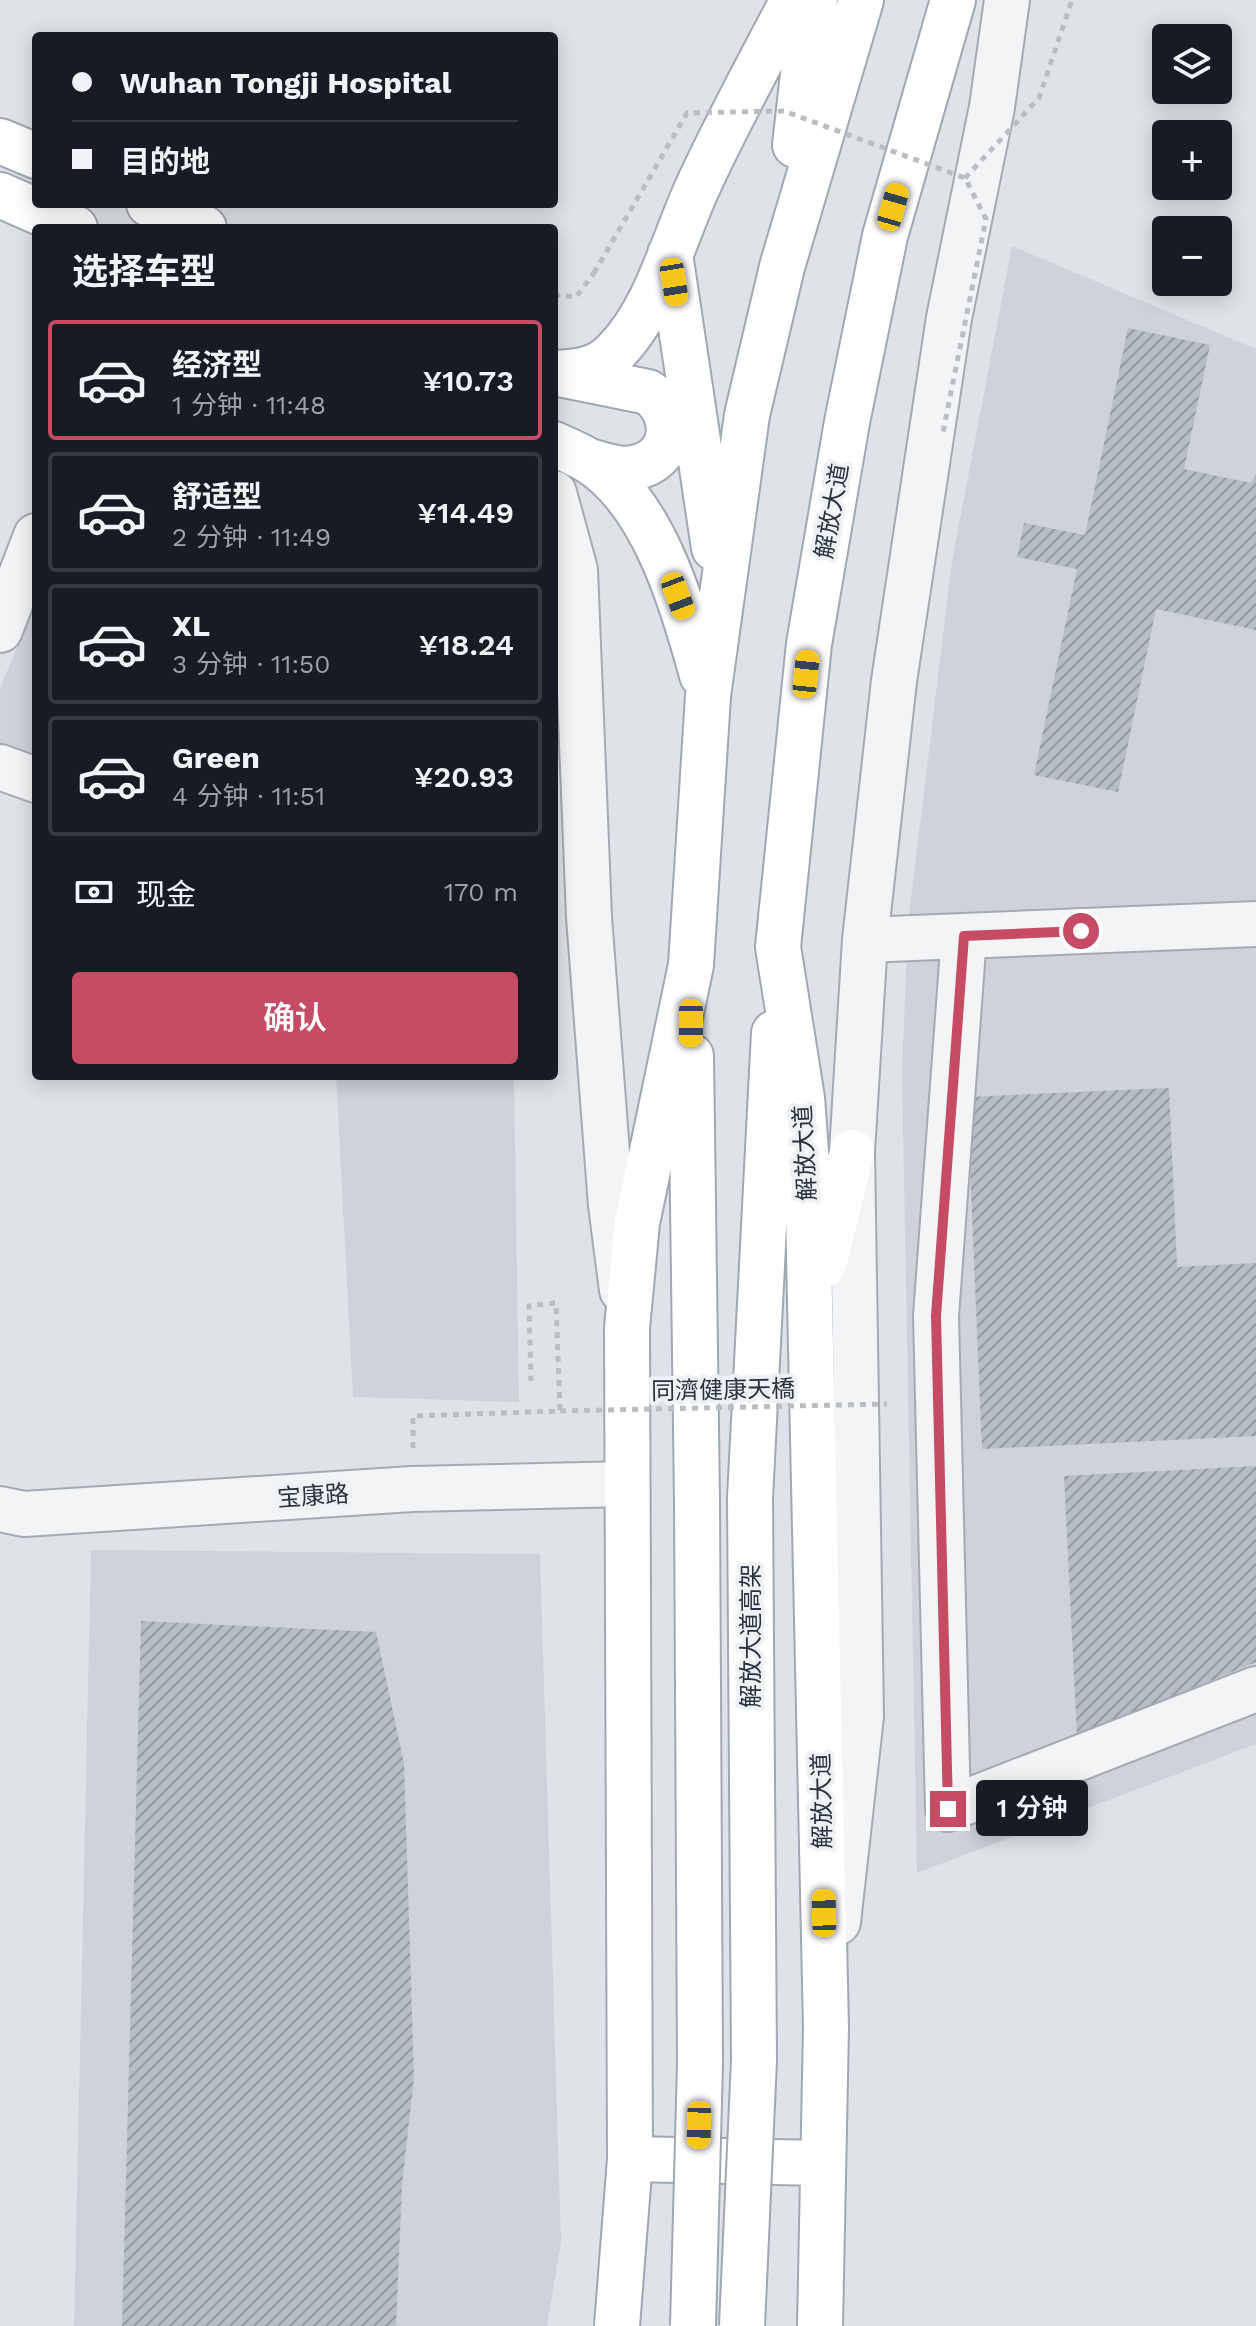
<!DOCTYPE html>
<html lang="zh">
<head>
<meta charset="utf-8">
<style>
  body { margin:0; font-family:"Work Sans","Noto Sans SC",sans-serif; background:#20242c; color:#f1f3f6; height:100vh; display:flex; flex-direction:column; font-size:30px; white-space:nowrap }
  * { box-sizing:border-box; margin:0 }
  p { font-size:26px; color:#9ea1a6 }
  .icon { flex:none; width:44px; height:44px; fill:none; stroke:currentColor; stroke-width:2; stroke-linecap:round; stroke-linejoin:round }
  .map { position:relative; flex:1; overflow:hidden }
  .drawer { position:absolute; left:32px; top:224px; width:526px; height:856px; display:flex; flex-direction:column; background:#171b24; border-radius:8px; box-shadow:0 4px 20px #0003 }
  .drawer>* { flex:none }
  .banner { position:absolute; left:32px; top:32px; width:526px; height:176px; border-radius:8px; box-shadow:0 4px 20px #0003; display:grid; align-content:center; height:176px; padding:0 40px; background:#171b24 }
  .fabs { position:absolute; left:1152px; top:24px; display:grid; gap:16px }
  .fabs a { display:grid; place-items:center; width:80px; height:80px; border-radius:8px; background:#171b24; box-shadow:0 4px 20px #0003; font-size:40px }
  .end { position:absolute; width:36px; height:36px; margin:-18px; border:10px solid #c64b64; background:#fff; box-shadow:0 0 0 4px #fff }
  .from { border-radius:50% }
  .bubble { position:absolute; height:56px; border-radius:8px; background:#171b24; box-shadow:0 4px 20px #0003; font-size:26px; font-weight:600; line-height:56px; text-align:center }
  .car { position:absolute; width:24px; height:48px; margin:-24px -12px; border-radius:10px; box-shadow:0 0 6px 2px #0007; background:linear-gradient(#f5c518 24%,#345 0 40%,#f5c518 0 76%,#345 0 86%,#f5c518 0) }
  .banner b { display:flex; align-items:center; gap:28px; height:76px; font-size:30px }
  .banner b+b { border-top:2px solid #363941 }
  .banner i { width:20px; height:20px; background:#f1f3f6 }
  ul { padding:0; list-style:none }
  li { display:flex; align-items:center; gap:24px; height:120px; margin:0 16px 12px; padding:0 24px; border:4px solid #363941; border-radius:8px }
  li div { flex:1 }
  li b { display:block; font-size:30px }
  li em { font-style:normal; font-weight:600 }
  li.selected { border-color:#c64b64 }
  li>.icon { width:72px; height:72px; stroke-width:1.5 }
  h2 { padding:0 40px; font-size:36px; line-height:96px }
  .pay { display:flex; align-items:center; gap:20px; height:88px; padding:0 40px; font-size:30px }
  .pay p { margin-inline-start:auto }
  .cta { display:flex; gap:16px; margin-top:auto; padding:16px 40px }
  .cta a { flex:1; height:92px; border-radius:8px; background:#c64b64; color:#fff; font-size:32px; font-weight:600; line-height:92px; text-align:center }
  .map>svg:first-child { display:block }
  .built { fill:#ced2d9 }
  .building { fill:url(#building-hatch) }
  .lines { fill:none; stroke-linecap:round; stroke-linejoin:round }
  .minor-casing { stroke:#a5aab2; stroke-width:48 }
  .major-casing { stroke:#9fa8b3; stroke-width:48 }
  .path { stroke:#babec2; stroke-width:5; stroke-dasharray:6 6; stroke-linecap:butt }
  .minor { stroke:#f2f4f6; stroke-width:44 }
  .major { stroke:#fff; stroke-width:44 }
  .major-bridge-casing { stroke:#9fa8b3; stroke-width:48; stroke-linecap:butt }
  .path-bridge { stroke:#babec2; stroke-width:5; stroke-dasharray:6 6; stroke-linecap:butt }
  .major-bridge { stroke:#fff; stroke-width:44 }
  .route { stroke:#c64b64; stroke-width:10 }
  .labels { text-anchor:middle; stroke-width:8; stroke-linejoin:round; paint-order:stroke }
  .street-label { font-size:24px; fill:#29323e; stroke:#eff2f5 }
</style>
</head>
<body>
<div class="map">
<svg width="1256" height="2326" viewBox="0 0 1256 2326">
  <defs>
    <pattern id="building-hatch" width="6" height="6" patternUnits="userSpaceOnUse" patternTransform="scale(2)"><rect width="6" height="6" fill="#b7bdc4"/><path d="M-1 1l2-2M0 6l6-6M5 7l2-2" fill="none" stroke="#959aa1"/></pattern>
  </defs>
  <rect width="100%" height="100%" fill="#dfe3e8"/>
  <path class="built" d="M1012,246L1256,349V1744L917,1873L902,1073L908,923L952,561Z
    M36,602V757L0,744V688Z
    M336,1076H514L519,1402L353,1397Z
    M91,1550L540,1554L561,2242L547,2326H74Z"/>
  <path class="building" d="M1128,328L1210,345L1184,469L1251,483L1256,473V630L1156,609L1118,792L1034,775L1077,569L1017,557L1024,523L1085,535Z
    M1169,1088L1177,1267L1256,1263V1436L982,1449L967,1097Z
    M1256,1466V1662L1077,1736L1064,1476Z
    M141,1621L376,1632L404,1763L414,2077L402,2185L396,2326H122Z"/>
  <g class="lines">
    <defs>
      <path id="minor" d="M554,493L575,570L589,917L611,1205L622,1290
        M0,630L36,536
        M0,767L36,780
        M964,936L936,1316L948,1809L1256,1689
        M865,940L1256,924
        M0,1509L24,1514L412,1489L627,1484
        M838,1922L861,1716L852,1152L865,940L894,681L949,318L992,107L1007,0"/>
      <path id="major" d="M0,141L36,156
        M795,145L805,57L815,0
        M0,195L75,228
        M149,204L204,228
        M670,254L714,548
        M554,373C578,372 598,370 615,352C657,310 674,237 699,184C728,121 761,61 793,0
        M564,375L648,392C680,414 675,461 633,468C619,471 604,465 589,461
        M554,444C565,449 577,454 587,460C653,500 683,605 702,675
        M691,1056L697,1501
        M824,1265L852,1152
        M750,1498L774,1033
        M630,2159L823,2163
        M617,2326L630,2159L627,1328L637,1223L691,965L708,696L747,415L782,267L861,0
        M820,2326L826,2028L807,1165L802,1098L778,947L809,644L847,422L885,236L953,0"/>
    </defs>
    <use href="#minor" class="minor-casing"/>
    <use href="#major" class="major-casing"/>
    <path class="path" d="M554,295L576,297L594,273
      M413,1448V1416L560,1411L556,1303L529,1306L531,1381"/>
    <use href="#minor" class="minor"/>
    <use href="#major" class="major"/>
    <defs>
      <path id="major-bridge" d="M693,2326L700,2064L697,1501
        M742,2326L754,2060L750,1498"/>
    </defs>
    <use href="#major-bridge" class="major-bridge-casing"/>
    <path class="path-bridge" d="M965,178L1039,98L1072,0
      M594,273L687,113L784,111L965,178L986,219L943,432
      M560,1411L887,1404"/>
    <use href="#major-bridge" class="major-bridge"/>
  </g>
  <g class="lines">
    <path class="route" d="M948,1809L936,1316L964,936L1081,931"/>
  </g>
  <g class="labels">
    <g class="street-label">
      <text transform="translate(832 511) rotate(-80)" y="8">解放大道</text>
      <text transform="translate(805 1153) rotate(-93)" y="8">解放大道</text>
      <text transform="translate(723 1390) rotate(-1)" y="8">同濟健康天橋</text>
      <text transform="translate(313 1496) rotate(-4)" y="8">宝康路</text>
      <text transform="translate(751 1636) rotate(-90)" y="8">解放大道高架</text>
      <text transform="translate(822 1801) rotate(-91)" y="8">解放大道</text>
    </g>
  </g>
</svg>
<div class="fabs">
<a><svg class="icon" aria-label="layers" viewBox="0 0 24 24"><path d="M12 4l9 5-9 5-9-5zM3 14l9 5 9-5"/></svg></a>
<a>+</a>
<a>−</a>
</div>
<i class="end from" style="left:1081px;top:931px"></i>
<i class="end" style="left:948px;top:1809px"></i>
<div class="bubble" style="left:976px;top:1780px;width:112px">1 分钟</div>
<i class="car" style="left:893px;top:207px;rotate:16deg"></i>
<i class="car" style="left:674px;top:282px;rotate:171deg"></i>
<i class="car" style="left:678px;top:596px;rotate:159deg"></i>
<i class="car" style="left:806px;top:674px;rotate:6deg"></i>
<i class="car" style="left:691px;top:1023px;rotate:180deg"></i>
<i class="car" style="left:824px;top:1913px;rotate:359deg"></i>
<i class="car" style="left:699px;top:2125px;rotate:181deg"></i>
<div class="banner">
<b><i class="from"></i>Wuhan Tongji Hospital</b>
<b><i></i>目的地</b>
</div>
<section class="drawer">
<h2>选择车型</h2>
<ul>
<li class="selected"><svg class="icon" aria-label="car" viewBox="0 0 24 24"><path d="M5 17H2v-5l4-1 3-4h7l3 4 3 1v5h-3M9 17h6M6 11h13"/><circle cx="7" cy="17" r="2"/><circle cx="17" cy="17" r="2"/></svg><div><b>经济型</b><p>1 分钟 · 11:48</p></div><em>¥10.73</em></li>
<li><svg class="icon" aria-label="car" viewBox="0 0 24 24"><path d="M5 17H2v-5l4-1 3-4h7l3 4 3 1v5h-3M9 17h6M6 11h13"/><circle cx="7" cy="17" r="2"/><circle cx="17" cy="17" r="2"/></svg><div><b>舒适型</b><p>2 分钟 · 11:49</p></div><em>¥14.49</em></li>
<li><svg class="icon" aria-label="car" viewBox="0 0 24 24"><path d="M5 17H2v-5l4-1 3-4h7l3 4 3 1v5h-3M9 17h6M6 11h13"/><circle cx="7" cy="17" r="2"/><circle cx="17" cy="17" r="2"/></svg><div><b>XL</b><p>3 分钟 · 11:50</p></div><em>¥18.24</em></li>
<li><svg class="icon" aria-label="car" viewBox="0 0 24 24"><path d="M5 17H2v-5l4-1 3-4h7l3 4 3 1v5h-3M9 17h6M6 11h13"/><circle cx="7" cy="17" r="2"/><circle cx="17" cy="17" r="2"/></svg><div><b>Green</b><p>4 分钟 · 11:51</p></div><em>¥20.93</em></li>
</ul>
<div class="pay"><svg class="icon" aria-label="cash" viewBox="0 0 24 24"><path d="M3 7h18v10H3z"/><circle cx="12" cy="12" r="2"/></svg>现金<p>170 m</p></div>
<div class="cta"><a>确认</a></div>
</section>
</div>
</body>
</html>
